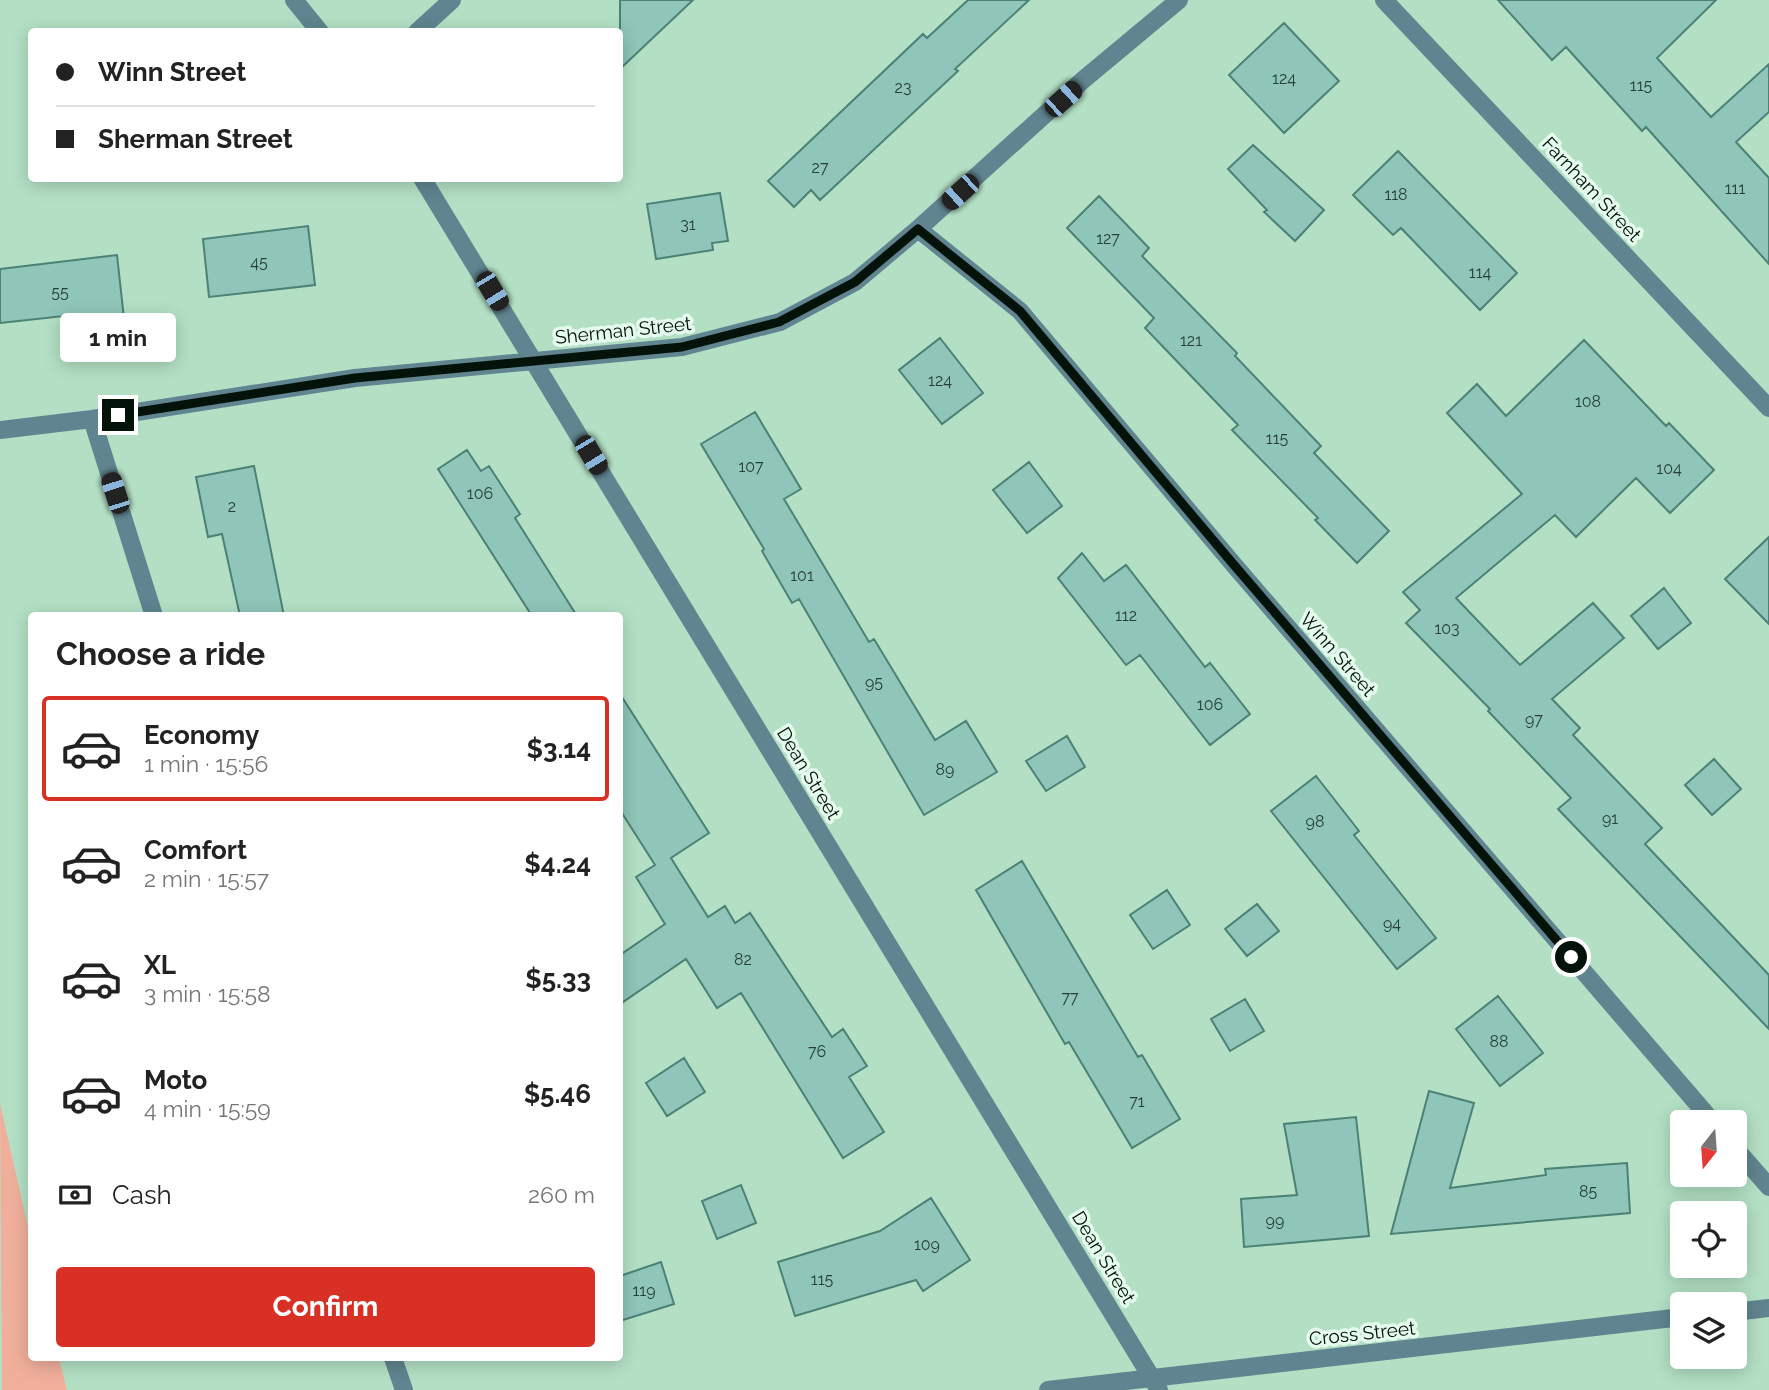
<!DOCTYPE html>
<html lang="en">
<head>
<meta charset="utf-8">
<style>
  body { margin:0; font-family:Raleway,sans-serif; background:#f2f2f2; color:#222; height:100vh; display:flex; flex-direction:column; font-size:26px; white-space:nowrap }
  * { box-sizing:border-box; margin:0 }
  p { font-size:23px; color:#767676 }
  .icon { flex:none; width:38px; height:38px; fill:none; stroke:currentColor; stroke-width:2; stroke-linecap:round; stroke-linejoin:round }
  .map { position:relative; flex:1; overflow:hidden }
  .details { position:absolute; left:28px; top:612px; width:595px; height:749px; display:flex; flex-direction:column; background:#fff; border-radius:7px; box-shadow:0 4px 18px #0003 }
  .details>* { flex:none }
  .hud { position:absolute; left:28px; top:28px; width:595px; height:154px; border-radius:7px; box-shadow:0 4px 18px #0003; display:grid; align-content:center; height:154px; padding:0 28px; background:#fff }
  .needle { width:46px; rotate:197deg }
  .tools { position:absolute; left:1670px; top:1110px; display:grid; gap:14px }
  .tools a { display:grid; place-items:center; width:77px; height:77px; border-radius:7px; background:#fff; box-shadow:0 4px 18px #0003; font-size:35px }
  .end { position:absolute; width:32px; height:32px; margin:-16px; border:9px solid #04130a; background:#fff; box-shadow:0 0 0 4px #fff }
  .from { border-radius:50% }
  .bubble { position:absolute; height:49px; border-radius:7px; background:#fff; box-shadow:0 4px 18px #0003; font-size:23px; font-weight:700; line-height:49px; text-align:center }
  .car { position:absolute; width:21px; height:42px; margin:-21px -10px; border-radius:9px; box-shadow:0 0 5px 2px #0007; background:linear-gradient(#222 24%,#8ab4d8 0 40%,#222 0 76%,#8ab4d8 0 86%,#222 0) }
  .hud b { display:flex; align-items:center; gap:24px; height:66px; font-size:26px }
  .hud b+b { border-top:2px solid #e0e0e0 }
  .hud i { width:18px; height:18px; background:#222 }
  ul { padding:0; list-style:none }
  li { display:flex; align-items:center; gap:21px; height:105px; margin:0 14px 10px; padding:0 14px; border:4px solid transparent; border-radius:7px }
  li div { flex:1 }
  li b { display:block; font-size:26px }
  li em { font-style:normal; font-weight:700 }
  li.active { border-color:#d93025 }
  li>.icon { width:63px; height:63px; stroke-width:1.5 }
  h2 { padding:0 28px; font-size:32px; line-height:84px }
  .pay { display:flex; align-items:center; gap:18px; height:77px; padding:0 28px; font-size:26px }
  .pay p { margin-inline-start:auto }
  .primary-button { display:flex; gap:14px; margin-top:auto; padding:14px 28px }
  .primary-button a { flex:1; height:80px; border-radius:7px; background:#d93025; color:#fff; font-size:28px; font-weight:700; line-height:80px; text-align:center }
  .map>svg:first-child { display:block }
  .green { fill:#f0af9b }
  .building { fill:#8fc6b9; stroke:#4c8175; stroke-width:2 }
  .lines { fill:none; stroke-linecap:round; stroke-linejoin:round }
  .minor { stroke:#608590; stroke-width:18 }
  .tertiary { stroke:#608590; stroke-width:18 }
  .route { stroke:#04130a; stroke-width:9 }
  .labels { text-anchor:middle; stroke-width:7; stroke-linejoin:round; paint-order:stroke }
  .number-label { font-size:16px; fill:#274036 }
  .street-label { font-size:19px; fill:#04130a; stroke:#e4fbed }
</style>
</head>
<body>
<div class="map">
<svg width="1769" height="1390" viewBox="0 0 1769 1390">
  <rect width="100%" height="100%" fill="#b3e0c5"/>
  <path class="green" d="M0,1103L31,1241L32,1358H59L67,1390H2Z"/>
  <path class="building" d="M620,0H693L620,69Z
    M968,0H1029L955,69L958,71L820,200L811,190L794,207L768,181L923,34L927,38Z
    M1498,0H1716L1657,58L1711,117L1769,64V112L1736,142L1769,178V264L1646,127L1642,131L1566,47L1552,60Z
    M1284,23L1339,81L1284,133L1229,75Z
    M1253,145L1324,210L1295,241L1264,212L1267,210L1228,169Z
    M1398,151L1517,273L1480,310L1401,228L1393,235L1353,195Z
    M720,193L728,241L712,243L713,250L656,259L647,204Z
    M1099,196L1149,248L1142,256L1237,353L1235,356L1321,446L1314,453L1389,531L1357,563L1315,520L1318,518L1232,430L1238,425L1145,328L1154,318L1067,228Z
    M308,226L315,285L209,297L203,239Z
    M117,255L125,328L75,334L73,315L0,323V269Z
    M940,338L983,393L942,424L899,370Z
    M1584,340L1666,426L1669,423L1714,470L1670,513L1636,478L1576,537L1555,515L1456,598L1520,665L1593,603L1624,638L1552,699L1580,728L1573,735L1662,828L1645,844L1769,975V1029L1558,809L1571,798L1488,711L1490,709L1406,623L1420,610L1403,592L1522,494L1447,413L1477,384L1506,416Z
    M755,412L801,489L784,499L869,642L874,639L935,740L966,721L997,772L924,815L799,599L792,603L762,551L764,549L701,444Z
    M467,450L481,471L489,466L520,514L515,518L577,616H532L438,469Z
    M1029,462L1062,506L1027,533L993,490Z
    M254,466L284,616H240L222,534L208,537L196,477Z
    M1769,537V624L1725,579Z
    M1082,553L1104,581L1126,565L1205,667L1210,663L1250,714L1210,745L1140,655L1126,665L1058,578Z
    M1664,588L1691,623L1658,649L1631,616Z
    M620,694L709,833L671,858L708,917L725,906L735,923L750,913L832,1037L843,1029L867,1066L849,1077L884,1132L843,1158L741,993L717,1008L686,959L620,1004V955L665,924L636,877L655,865L620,810Z
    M1067,736L1085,767L1046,791L1026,761Z
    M1714,759L1741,789L1712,815L1685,785Z
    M1316,776L1359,831L1354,835L1436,938L1397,969L1271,811Z
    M1022,861L1138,1057L1142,1055L1180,1119L1132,1148L1069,1042L1065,1044L976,890Z
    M1167,890L1190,925L1153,949L1130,915Z
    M1257,904L1279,931L1247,956L1225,929Z
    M1498,996L1543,1053L1500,1086L1456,1029Z
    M1245,999L1264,1031L1230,1051L1211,1019Z
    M684,1058L705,1092L667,1116L646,1083Z
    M1429,1091L1474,1103L1450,1188L1546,1175L1545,1169L1627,1163L1630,1213L1391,1234Z
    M1356,1117L1369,1236L1244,1247L1241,1199L1297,1195L1284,1124Z
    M741,1185L756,1223L717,1239L702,1201Z
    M931,1198L970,1260L923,1291L916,1280L795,1316L778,1262L880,1231Z
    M661,1262L674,1304L620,1321V1276Z"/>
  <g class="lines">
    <path class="minor" d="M294,0L320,32
      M1384,0L1769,408
      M417,32L452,0
      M422,178L1159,1390
      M918,229L1020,311L1234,565L1713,1122
      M92,419L154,616
      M0,430L92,419L355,378L682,347L780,322L855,282L918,229L1083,80L1179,0
      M1734,1147L1769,1187
      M393,1358L404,1390"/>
    <path class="tertiary" d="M1734,1312L1769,1308
      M1048,1390L1682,1317"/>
  </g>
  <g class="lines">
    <path class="route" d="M118,415L355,378L682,347L779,322L855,282L918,229L1020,311L1234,565L1571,957"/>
  </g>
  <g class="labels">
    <g class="number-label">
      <text x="1284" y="84">124</text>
      <text x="1641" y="91">115</text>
      <text x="903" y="93">23</text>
      <text x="820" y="173">27</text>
      <text x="1735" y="194">111</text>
      <text x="1396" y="200">118</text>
      <text x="688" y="230">31</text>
      <text x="1108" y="244">127</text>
      <text x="259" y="268">45</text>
      <text x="1480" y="278">114</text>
      <text x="60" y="298">55</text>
      <text x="1191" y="346">121</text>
      <text x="940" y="386">124</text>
      <text x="1588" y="407">108</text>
      <text x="1277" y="444">115</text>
      <text x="751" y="472">107</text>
      <text x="1669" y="474">104</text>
      <text x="480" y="499">106</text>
      <text x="232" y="512">2</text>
      <text x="802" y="581">101</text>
      <text x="1126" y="621">112</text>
      <text x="1447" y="634">103</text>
      <text x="874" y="688">95</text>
      <text x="1210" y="710">106</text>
      <text x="1534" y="725">97</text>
      <text x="945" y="775">89</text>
      <text x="1610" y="824">91</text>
      <text x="1315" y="827">98</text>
      <text x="1392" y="929">94</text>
      <text x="743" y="965">82</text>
      <text x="1070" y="1003">77</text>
      <text x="1499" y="1047">88</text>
      <text x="817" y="1057">76</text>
      <text x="1137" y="1107">71</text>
      <text x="1588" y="1197">85</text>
      <text x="1275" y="1226">99</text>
      <text x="927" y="1250">109</text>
      <text x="822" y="1285">115</text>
      <text x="644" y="1296">119</text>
    </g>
    <g class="street-label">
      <text transform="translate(1592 189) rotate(47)" y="7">Farnham Street</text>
      <text transform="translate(623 330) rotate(-6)" y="7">Sherman Street</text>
      <text transform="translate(1338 654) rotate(49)" y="7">Winn Street</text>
      <text transform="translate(809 773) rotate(59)" y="7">Dean Street</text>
      <text transform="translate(1104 1257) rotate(59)" y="7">Dean Street</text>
      <text transform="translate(1362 1333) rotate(-6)" y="7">Cross Street</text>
    </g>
  </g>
</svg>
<div class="tools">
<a><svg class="needle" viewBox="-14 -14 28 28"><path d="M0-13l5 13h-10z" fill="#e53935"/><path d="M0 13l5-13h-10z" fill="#767676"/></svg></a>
<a><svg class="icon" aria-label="locate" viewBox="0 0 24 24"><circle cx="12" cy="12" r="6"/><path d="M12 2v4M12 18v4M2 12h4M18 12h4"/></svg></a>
<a><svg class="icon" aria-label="layers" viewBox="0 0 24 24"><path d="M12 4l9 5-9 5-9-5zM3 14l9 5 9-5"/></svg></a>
</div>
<i class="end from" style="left:1571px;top:957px"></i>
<i class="end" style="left:118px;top:415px"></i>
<div class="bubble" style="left:60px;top:313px;width:116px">1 min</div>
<i class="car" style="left:1063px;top:99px;rotate:48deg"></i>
<i class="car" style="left:960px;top:192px;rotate:228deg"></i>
<i class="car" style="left:492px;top:291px;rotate:149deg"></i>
<i class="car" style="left:591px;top:455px;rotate:149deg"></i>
<i class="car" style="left:115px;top:493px;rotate:342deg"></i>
<div class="hud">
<b><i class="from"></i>Winn Street</b>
<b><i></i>Sherman Street</b>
</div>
<section class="details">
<h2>Choose a ride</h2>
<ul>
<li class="active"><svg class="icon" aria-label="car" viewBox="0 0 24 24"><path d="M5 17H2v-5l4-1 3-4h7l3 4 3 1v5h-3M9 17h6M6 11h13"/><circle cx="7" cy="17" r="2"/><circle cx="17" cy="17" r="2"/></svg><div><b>Economy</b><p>1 min · 15:56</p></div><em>$3.14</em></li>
<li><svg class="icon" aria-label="car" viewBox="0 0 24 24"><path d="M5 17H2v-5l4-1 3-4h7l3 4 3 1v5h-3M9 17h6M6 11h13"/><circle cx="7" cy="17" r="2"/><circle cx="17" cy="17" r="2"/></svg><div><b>Comfort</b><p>2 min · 15:57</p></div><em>$4.24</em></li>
<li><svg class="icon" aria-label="car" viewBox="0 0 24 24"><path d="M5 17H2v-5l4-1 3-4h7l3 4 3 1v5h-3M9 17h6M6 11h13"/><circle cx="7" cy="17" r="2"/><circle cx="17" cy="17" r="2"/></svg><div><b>XL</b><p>3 min · 15:58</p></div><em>$5.33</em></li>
<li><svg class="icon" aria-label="car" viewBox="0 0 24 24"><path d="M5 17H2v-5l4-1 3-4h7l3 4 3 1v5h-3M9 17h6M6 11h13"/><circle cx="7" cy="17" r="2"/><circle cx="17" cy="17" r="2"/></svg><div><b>Moto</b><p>4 min · 15:59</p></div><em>$5.46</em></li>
</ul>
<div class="pay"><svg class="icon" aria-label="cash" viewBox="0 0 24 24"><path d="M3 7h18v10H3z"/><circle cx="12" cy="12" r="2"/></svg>Cash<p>260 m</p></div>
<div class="primary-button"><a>Confirm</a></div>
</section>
</div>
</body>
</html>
